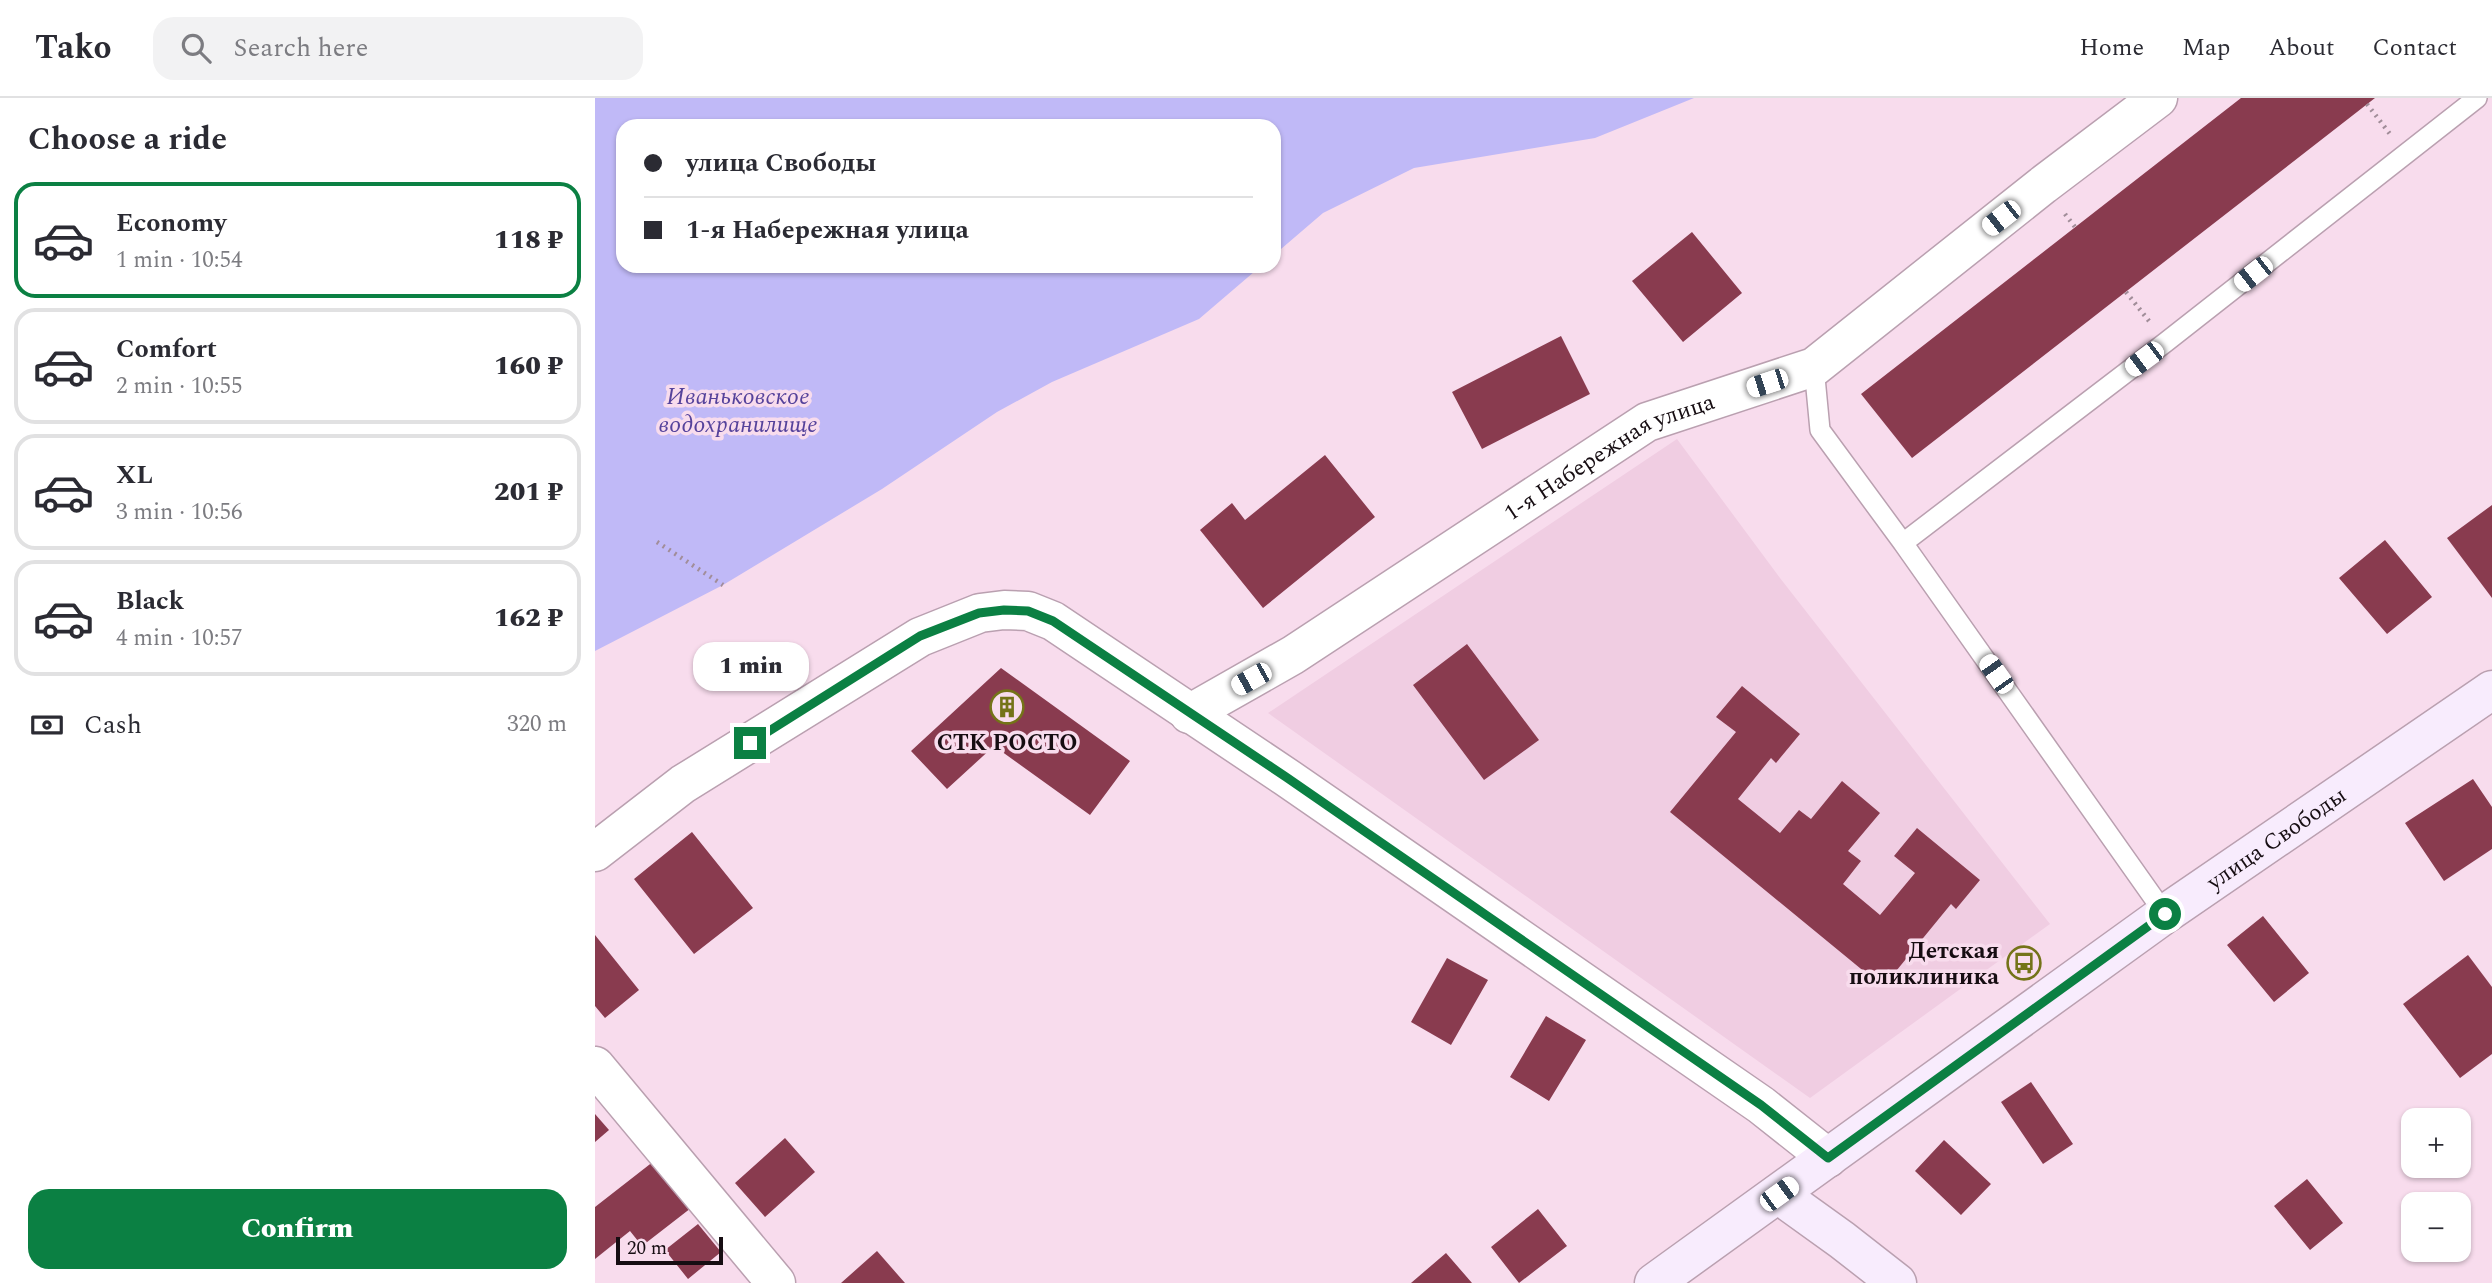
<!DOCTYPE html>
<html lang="en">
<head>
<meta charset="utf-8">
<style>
  body { margin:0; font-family:Spectral,serif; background:#f2f2f3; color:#2b2b33; height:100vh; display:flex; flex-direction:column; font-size:26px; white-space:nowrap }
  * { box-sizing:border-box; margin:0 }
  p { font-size:23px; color:#7c7c81 }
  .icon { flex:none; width:38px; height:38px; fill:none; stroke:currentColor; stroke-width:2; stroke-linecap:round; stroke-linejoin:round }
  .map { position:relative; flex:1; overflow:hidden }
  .drawer { display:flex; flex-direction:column; background:#fff; width:595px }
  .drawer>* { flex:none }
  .banner { position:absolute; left:21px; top:21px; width:665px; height:154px; border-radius:21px; box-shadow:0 2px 5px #0004; display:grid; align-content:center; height:154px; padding:0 28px; background:#fff }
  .fabs { position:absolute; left:1806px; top:1010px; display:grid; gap:14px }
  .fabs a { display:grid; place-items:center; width:70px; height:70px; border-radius:14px; background:#fff; box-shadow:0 2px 5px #0004; font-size:35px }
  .scale { position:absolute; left:21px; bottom:18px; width:107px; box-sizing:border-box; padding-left:7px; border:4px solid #160d12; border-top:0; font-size:19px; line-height:24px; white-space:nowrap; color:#160d12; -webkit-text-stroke:5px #f8dced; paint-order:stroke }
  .end { position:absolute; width:32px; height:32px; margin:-16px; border:9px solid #0b8043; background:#fff; box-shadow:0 0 0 4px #fff }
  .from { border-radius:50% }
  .bubble { position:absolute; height:49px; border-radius:21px; background:#fff; box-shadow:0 2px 5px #0004; font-size:23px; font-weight:800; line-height:49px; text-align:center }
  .car { position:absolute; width:21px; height:42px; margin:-21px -10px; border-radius:9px; box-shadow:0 0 5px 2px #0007; background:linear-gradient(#fff 24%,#345 0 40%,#fff 0 76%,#345 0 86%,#fff 0) }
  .banner b { display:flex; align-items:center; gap:24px; height:66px; font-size:26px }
  .banner b+b { border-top:2px solid #e1e1e2 }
  .banner i { width:18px; height:18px; background:#2b2b33 }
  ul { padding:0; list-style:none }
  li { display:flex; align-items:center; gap:21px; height:116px; margin:0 14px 10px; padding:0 14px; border:4px solid #e1e1e2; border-radius:21px }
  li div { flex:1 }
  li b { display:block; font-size:26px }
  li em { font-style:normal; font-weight:800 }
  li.active { border-color:#0b8043 }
  li>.icon { width:63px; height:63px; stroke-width:1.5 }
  h2 { padding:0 28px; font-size:32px; line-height:84px }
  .pay { display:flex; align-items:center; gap:18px; height:77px; padding:0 28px; font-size:26px }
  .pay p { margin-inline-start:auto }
  .action { display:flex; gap:14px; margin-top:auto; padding:14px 28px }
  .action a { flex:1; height:80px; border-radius:21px; background:#0b8043; color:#fff; font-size:28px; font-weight:800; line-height:80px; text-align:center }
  header { display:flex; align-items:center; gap:42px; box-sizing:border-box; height:98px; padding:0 35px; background:#fff; border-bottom:2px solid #e1e1e2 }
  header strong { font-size:33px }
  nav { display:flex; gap:38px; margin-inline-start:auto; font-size:24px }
  .search { width:490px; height:63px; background:#f2f2f3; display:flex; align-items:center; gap:18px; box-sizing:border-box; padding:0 24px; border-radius:21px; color:#7c7c81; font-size:26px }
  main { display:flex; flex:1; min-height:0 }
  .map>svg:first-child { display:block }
  .built { fill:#f0cde2 }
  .water { fill:#c0b9f7 }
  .building { fill:#893b4f }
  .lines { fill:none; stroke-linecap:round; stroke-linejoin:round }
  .lane-casing { stroke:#baa0b0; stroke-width:22 }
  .street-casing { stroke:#baa0b0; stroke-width:41 }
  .secondary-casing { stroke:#baa0b0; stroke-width:41 }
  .path { stroke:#a18d99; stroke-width:4.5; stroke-dasharray:2 5; stroke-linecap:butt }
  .lane { stroke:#fff; stroke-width:19 }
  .street { stroke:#fff; stroke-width:38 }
  .secondary { stroke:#f8ecfd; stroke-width:38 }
  .route { stroke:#0b8043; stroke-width:9 }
  .labels { text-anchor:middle; stroke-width:7; stroke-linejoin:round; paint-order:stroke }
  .street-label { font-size:23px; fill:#160d12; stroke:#f8dced }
  .poi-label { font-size:23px; font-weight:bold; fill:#160d12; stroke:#f8dced }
  .water-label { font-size:24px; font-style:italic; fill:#55429b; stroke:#f8dced }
</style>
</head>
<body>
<header>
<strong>Tako</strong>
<div class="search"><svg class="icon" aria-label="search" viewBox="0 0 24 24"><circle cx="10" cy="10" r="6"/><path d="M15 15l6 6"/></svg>Search here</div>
<nav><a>Home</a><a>Map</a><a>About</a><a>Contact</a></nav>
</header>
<main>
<section class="drawer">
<h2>Choose a ride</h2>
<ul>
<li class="active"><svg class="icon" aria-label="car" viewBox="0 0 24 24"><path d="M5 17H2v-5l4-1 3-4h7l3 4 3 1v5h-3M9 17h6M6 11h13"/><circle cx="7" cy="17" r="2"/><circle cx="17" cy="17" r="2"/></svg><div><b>Economy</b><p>1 min · 10:54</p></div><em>118 ₽</em></li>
<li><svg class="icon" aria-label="car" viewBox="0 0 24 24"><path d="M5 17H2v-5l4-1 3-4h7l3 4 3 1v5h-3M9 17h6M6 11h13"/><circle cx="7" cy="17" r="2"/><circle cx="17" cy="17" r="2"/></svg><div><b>Comfort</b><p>2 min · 10:55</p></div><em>160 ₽</em></li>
<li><svg class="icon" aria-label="car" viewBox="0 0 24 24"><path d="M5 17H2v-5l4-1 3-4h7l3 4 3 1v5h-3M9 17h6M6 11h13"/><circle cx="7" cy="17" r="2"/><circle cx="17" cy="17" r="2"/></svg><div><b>XL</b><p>3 min · 10:56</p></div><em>201 ₽</em></li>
<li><svg class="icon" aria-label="car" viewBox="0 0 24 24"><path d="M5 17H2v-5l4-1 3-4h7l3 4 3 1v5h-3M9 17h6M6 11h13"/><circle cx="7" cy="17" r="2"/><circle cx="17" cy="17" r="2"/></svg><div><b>Black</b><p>4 min · 10:57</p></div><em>162 ₽</em></li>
</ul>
<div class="pay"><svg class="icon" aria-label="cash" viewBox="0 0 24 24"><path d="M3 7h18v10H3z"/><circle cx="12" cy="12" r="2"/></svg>Cash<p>320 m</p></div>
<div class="action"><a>Confirm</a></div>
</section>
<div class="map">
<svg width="1897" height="1185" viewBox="0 0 1897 1185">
  <rect width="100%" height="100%" fill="#f8dced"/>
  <path class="built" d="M1082,341L1185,480L1455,826L1215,1000L673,615Z"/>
  <path class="water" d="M0,0H1099L1000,40L819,70L728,115L679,157V28H28V168H666L604,221L457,284L402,314L287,391L128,487L0,553Z"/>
  <path class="building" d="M1646,0H1780L1317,360L1266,296Z
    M1097,134L1147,195L1088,244L1037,183Z
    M966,238L995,296L887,351L857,294Z
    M730,357L780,419L668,510L605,432L637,405L650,422Z
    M1897,407V500L1852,440Z
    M1790,442L1837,499L1792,536L1744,480Z
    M872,546L944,642L889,682L818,587Z
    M406,570L535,663L495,717L399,648L352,691L316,653Z
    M1147,588L1205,636L1181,665L1176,660L1143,701L1185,735L1204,712L1216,721L1247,683L1285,715L1253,753L1266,763L1248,786L1285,817L1320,775L1299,758L1322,730L1385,782L1361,811L1356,806L1288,889L1075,714L1141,634L1121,619Z
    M1878,681L1897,709V751L1849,783L1810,725Z
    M97,734L158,810L99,856L39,781Z
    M1668,818L1714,875L1679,904L1632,847Z
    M0,837L44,892L10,920L0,908Z
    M1873,857L1897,889V956L1865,980L1808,906Z
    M852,860L893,882L856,947L816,924Z
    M951,918L991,942L954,1003L915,979Z
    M1436,984L1478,1046L1448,1066L1406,1004Z
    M0,1016L14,1032L0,1044Z
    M190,1040L220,1074L170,1119L140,1085Z
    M1349,1042L1396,1086L1366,1117L1320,1073Z
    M59,1063L96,1110L47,1148L35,1133L0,1161V1109Z
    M1712,1081L1748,1125L1715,1152L1679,1108Z
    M943,1111L972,1148L924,1185L896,1149Z
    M103,1126L126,1154L93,1181L70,1152Z
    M282,1153L310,1185H246Z
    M851,1155L877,1185H816Z"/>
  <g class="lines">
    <defs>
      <path id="lane" d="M1219,269L1225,332L1308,445
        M1570,816L1308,445L1571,244L1882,0"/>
      <g id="street">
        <path id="s1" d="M594,616L698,557L1052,324L1219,269L1448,87L1563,0"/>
        <path d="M0,754L88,686L325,539L385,515L409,512L433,513L458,523L691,679L1166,1007L1233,1060"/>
        <path d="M0,968L181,1185"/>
      </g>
      <g id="secondary">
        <path d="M1183,1096L1247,1142L1302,1185"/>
        <path id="s2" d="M1059,1185L1570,816L1897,592"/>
      </g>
    </defs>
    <use href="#lane" class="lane-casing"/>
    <use href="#street" class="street-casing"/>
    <use href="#secondary" class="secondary-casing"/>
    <path class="path" d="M1772,6L1795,36
      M1470,116L1480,129
      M1531,194L1554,223
      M62,444L128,487"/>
    <use href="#lane" class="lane"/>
    <use href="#street" class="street"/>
    <use href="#secondary" class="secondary"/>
  </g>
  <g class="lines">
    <path class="route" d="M155,645L325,538L384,515L409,512L433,513L458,523L691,679L1166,1007L1233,1060L1570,816"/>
  </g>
  <defs>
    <symbol id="building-ring" viewBox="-11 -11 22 22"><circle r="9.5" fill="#f8dced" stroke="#747318" stroke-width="1.5"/><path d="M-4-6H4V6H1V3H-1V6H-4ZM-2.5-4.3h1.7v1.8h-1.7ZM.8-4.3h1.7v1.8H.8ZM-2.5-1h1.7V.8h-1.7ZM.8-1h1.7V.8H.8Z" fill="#747318"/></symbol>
    <symbol id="bus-ring" viewBox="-11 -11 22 22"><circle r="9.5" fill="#f8dced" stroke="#747318" stroke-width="1.5"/><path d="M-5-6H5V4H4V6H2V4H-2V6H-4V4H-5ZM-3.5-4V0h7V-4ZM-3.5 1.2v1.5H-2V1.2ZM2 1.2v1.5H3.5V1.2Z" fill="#747318"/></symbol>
  </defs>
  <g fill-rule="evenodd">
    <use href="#building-ring" x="393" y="590" width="38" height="38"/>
    <use href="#bus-ring" x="1410" y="846" width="38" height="38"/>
  </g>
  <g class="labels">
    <g class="street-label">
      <text dy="8" stroke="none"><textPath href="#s1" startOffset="494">1-я Набережная улица</textPath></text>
      <text dy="8" stroke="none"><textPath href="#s2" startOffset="765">улица Свободы</textPath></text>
    </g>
    <g class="poi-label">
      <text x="412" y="652">СТК РОСТО</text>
      <text x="1404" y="860" text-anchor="end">Детская<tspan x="1404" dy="26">поликлиника</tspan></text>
    </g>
    <g class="water-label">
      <text x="143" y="306">Иваньковское<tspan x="143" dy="28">водохранилище</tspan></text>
    </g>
  </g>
</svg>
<div class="fabs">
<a>+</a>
<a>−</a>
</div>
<div class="scale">20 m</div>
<i class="end from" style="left:1570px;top:816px"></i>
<i class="end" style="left:155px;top:645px"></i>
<div class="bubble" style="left:98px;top:544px;width:116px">1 min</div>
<i class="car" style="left:1406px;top:120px;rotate:232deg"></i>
<i class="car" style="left:1658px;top:176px;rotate:232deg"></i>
<i class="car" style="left:1549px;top:261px;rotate:233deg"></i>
<i class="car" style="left:1172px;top:285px;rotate:252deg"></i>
<i class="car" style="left:1401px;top:576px;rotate:325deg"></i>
<i class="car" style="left:656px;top:581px;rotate:241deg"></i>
<i class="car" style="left:1184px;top:1096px;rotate:54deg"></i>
<div class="banner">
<b><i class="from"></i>улица Свободы</b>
<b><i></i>1-я Набережная улица</b>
</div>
</div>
</main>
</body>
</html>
